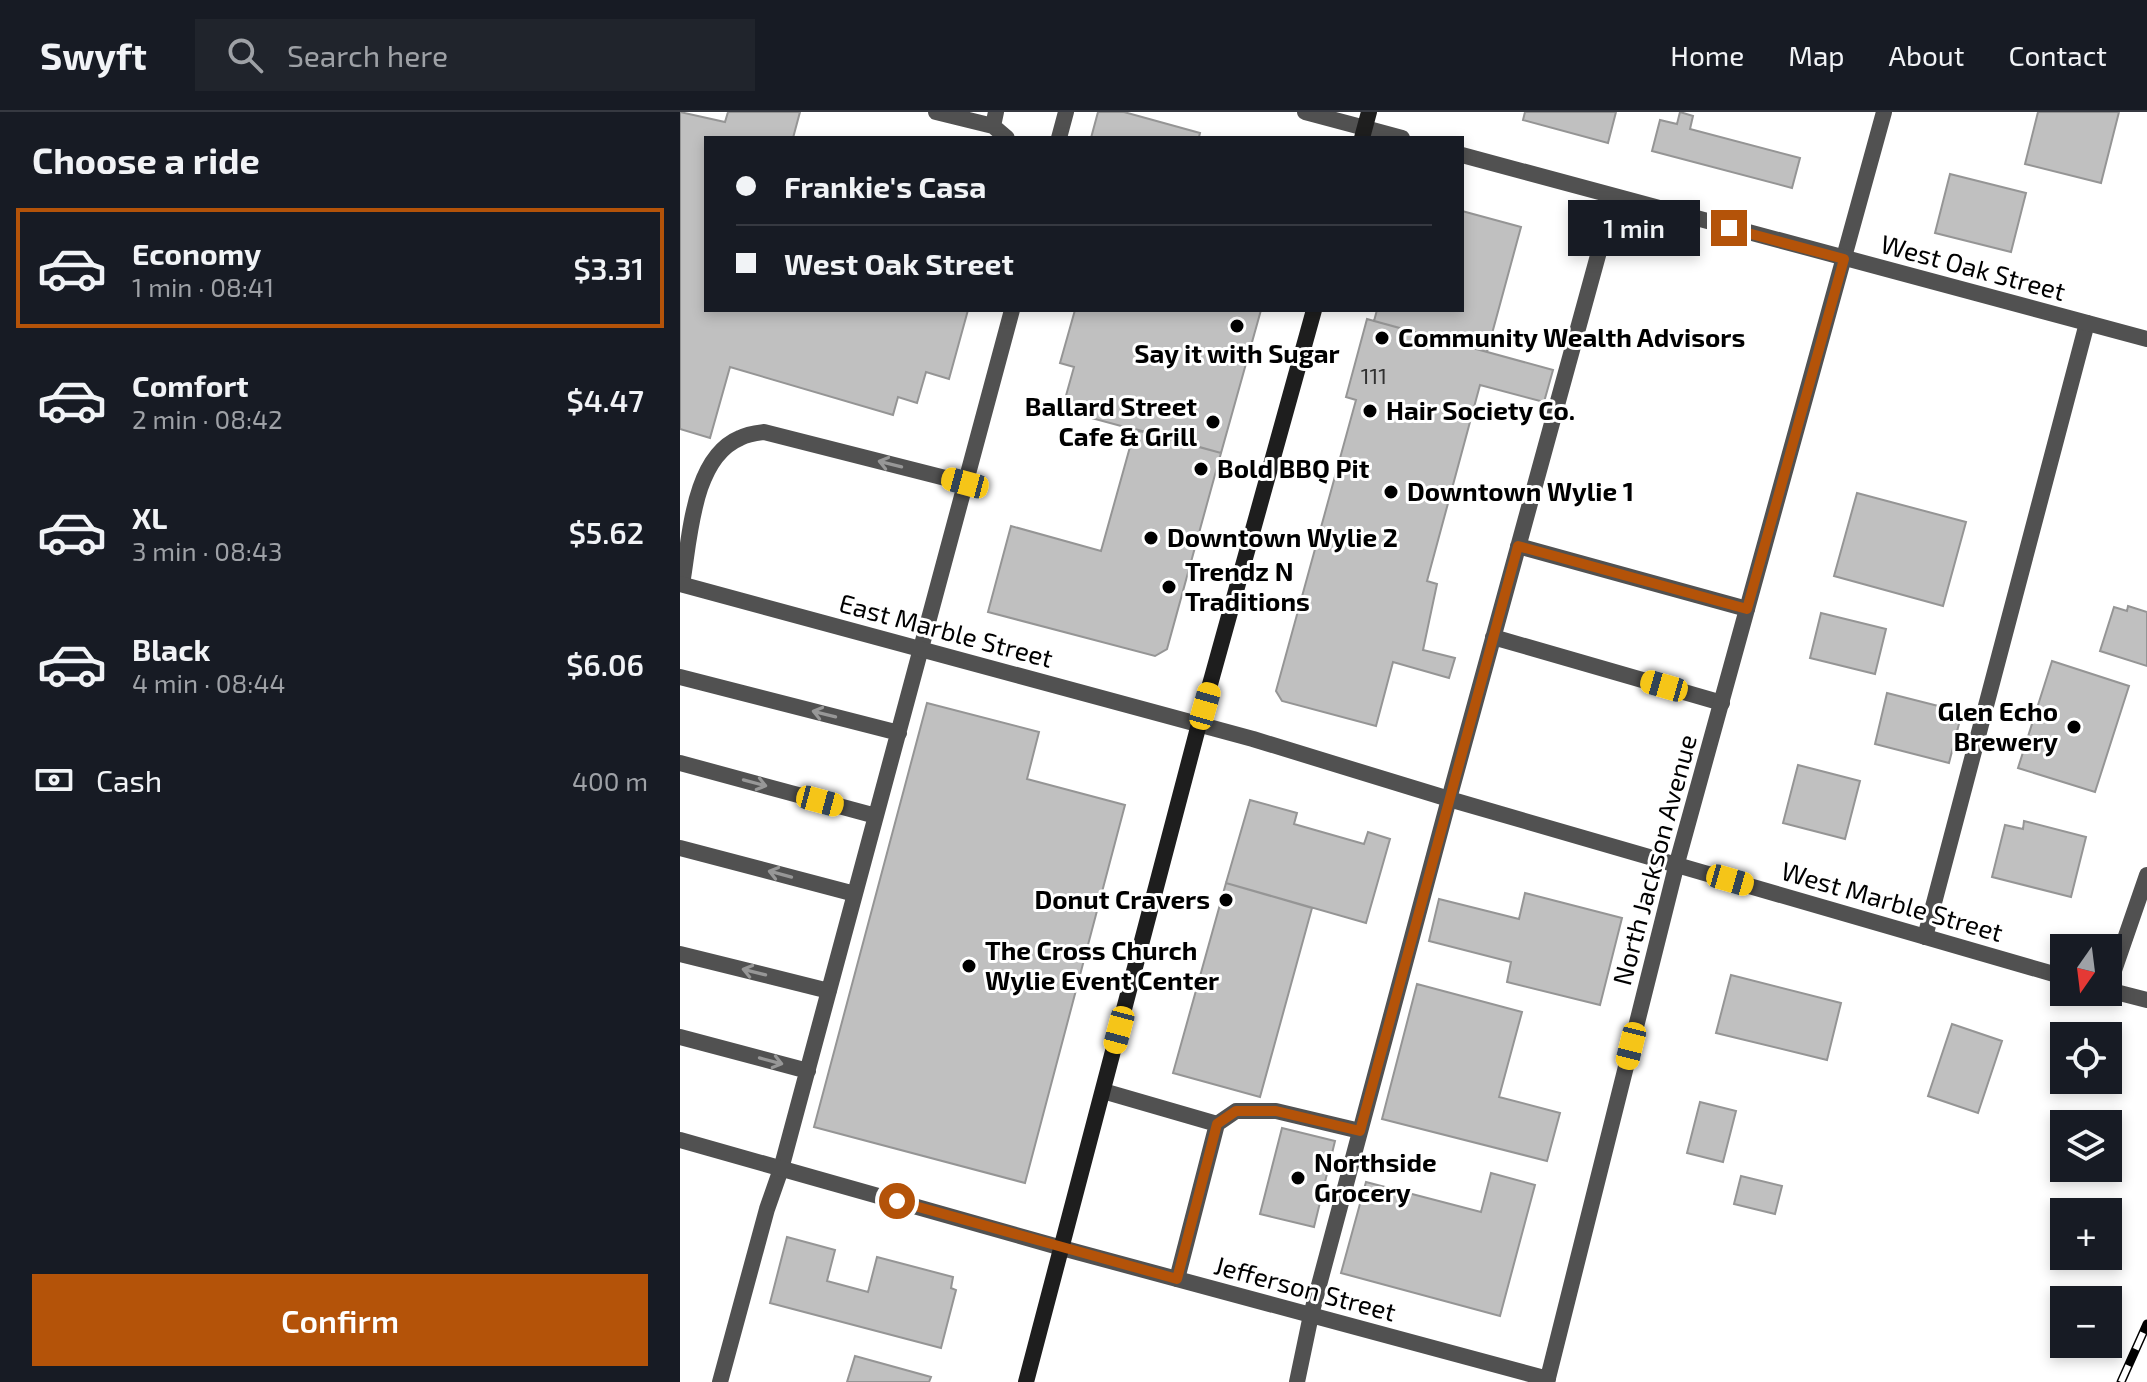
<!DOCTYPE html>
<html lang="en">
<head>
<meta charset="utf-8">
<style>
  body { margin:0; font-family:"Exo 2",sans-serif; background:#20242c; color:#f1f3f6; height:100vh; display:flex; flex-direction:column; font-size:30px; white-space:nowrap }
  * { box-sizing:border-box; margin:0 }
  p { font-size:26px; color:#9ea1a6 }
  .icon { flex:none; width:44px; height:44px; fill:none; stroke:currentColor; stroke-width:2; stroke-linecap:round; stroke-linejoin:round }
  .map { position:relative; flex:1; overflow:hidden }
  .drawer { display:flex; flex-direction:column; background:#171b24; width:680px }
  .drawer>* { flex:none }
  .hud { position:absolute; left:24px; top:24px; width:760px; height:176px; border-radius:0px; box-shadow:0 4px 12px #0003; display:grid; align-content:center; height:176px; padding:0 32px; background:#171b24 }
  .needle { width:52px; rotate:194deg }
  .controls { position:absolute; left:1370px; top:822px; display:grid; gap:16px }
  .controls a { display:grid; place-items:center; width:72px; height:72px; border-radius:0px; background:#171b24; box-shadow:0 4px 12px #0003; font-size:40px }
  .end { position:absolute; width:36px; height:36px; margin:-18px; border:10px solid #b45309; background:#fff; box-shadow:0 0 0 4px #fff }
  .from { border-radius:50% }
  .bubble { position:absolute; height:56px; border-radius:0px; background:#171b24; box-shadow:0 4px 12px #0003; font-size:26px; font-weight:600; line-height:56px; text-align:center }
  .car { position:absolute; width:24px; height:48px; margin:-24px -12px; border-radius:10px; box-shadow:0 0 6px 2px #0007; background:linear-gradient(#f5c518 24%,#345 0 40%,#f5c518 0 76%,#345 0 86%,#f5c518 0) }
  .hud b { display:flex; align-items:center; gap:28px; height:76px; font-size:30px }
  .hud b+b { border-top:2px solid #363941 }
  .hud i { width:20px; height:20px; background:#f1f3f6 }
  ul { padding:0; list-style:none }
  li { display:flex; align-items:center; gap:24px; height:120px; margin:0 16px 12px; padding:0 16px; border:4px solid transparent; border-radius:0px }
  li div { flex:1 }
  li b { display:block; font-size:30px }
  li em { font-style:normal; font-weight:600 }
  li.selected { border-color:#b45309 }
  li>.icon { width:72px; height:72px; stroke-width:1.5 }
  h2 { padding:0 32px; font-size:36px; line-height:96px }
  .pay { display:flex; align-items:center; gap:20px; height:88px; padding:0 32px; font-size:30px }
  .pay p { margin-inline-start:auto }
  .cta { display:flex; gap:16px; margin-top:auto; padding:16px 32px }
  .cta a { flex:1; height:92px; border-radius:0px; background:#b45309; color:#fff; font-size:32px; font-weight:600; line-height:92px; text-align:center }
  header { display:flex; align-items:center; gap:48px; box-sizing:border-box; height:112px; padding:0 40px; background:#171b24; border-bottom:2px solid #363941 }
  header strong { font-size:38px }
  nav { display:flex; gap:44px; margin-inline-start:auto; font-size:28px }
  .search { width:560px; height:72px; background:#20242c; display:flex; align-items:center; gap:20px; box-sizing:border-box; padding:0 28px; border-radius:0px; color:#9ea1a6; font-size:30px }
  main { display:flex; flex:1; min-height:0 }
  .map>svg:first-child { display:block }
  .building { fill:#c0c0c0; stroke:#959595; stroke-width:2 }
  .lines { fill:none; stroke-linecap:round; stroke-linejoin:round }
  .service { stroke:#515151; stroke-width:16 }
  .minor { stroke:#515151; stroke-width:16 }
  .tertiary { stroke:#515151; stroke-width:16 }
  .secondary { stroke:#1e1e1e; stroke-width:16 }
  .rail-casing { stroke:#000; stroke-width:9 }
  .rail { stroke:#fff; stroke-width:6; stroke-dasharray:18; stroke-linecap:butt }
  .oneway { stroke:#979797 }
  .route { stroke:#b45309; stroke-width:10 }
  .poi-dot { fill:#000; stroke:#fff; stroke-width:3 }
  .labels { text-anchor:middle; stroke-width:6; stroke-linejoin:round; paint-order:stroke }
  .number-label { font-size:22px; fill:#303030 }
  .street-label { font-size:26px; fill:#000; stroke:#fff }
  .poi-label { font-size:26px; font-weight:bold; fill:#000; stroke:#fff; text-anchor:start }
</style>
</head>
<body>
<header>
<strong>Swyft</strong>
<div class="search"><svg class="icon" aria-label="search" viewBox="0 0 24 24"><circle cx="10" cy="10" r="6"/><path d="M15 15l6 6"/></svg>Search here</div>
<nav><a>Home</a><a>Map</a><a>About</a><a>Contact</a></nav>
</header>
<main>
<section class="drawer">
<h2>Choose a ride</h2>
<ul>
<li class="selected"><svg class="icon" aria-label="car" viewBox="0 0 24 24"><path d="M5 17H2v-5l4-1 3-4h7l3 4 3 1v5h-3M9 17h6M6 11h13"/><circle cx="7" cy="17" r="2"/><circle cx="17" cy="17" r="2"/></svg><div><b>Economy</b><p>1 min · 08:41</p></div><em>$3.31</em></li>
<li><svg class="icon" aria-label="car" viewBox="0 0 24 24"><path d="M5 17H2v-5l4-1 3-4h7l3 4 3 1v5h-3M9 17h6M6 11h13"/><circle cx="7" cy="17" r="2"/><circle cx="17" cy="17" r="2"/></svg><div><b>Comfort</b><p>2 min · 08:42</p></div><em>$4.47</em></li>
<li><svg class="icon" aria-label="car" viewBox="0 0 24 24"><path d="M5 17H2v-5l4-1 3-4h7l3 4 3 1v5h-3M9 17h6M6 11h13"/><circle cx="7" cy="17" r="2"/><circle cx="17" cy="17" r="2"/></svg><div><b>XL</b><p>3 min · 08:43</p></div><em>$5.62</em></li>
<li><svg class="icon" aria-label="car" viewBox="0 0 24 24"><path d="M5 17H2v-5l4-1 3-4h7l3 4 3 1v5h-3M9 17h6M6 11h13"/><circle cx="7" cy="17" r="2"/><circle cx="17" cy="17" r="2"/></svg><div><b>Black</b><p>4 min · 08:44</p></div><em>$6.06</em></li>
</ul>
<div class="pay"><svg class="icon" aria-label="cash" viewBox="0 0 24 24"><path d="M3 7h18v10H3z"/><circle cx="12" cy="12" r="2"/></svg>Cash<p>400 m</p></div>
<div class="cta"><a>Confirm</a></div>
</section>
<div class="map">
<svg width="1467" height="1270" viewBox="0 0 1467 1270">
  <rect width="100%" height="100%" fill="#fff"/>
  <path class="building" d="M0,0L45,10L48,0H120L113,26H26V198H288L269,267L246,260L237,291L218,285L213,303L50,255L30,326L0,317Z
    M418,0H444L520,21L519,25L524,26H411Z
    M845,0H936L928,31L843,8Z
    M1000,0L1013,4L1010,17L1120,46L1112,76L972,39L980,8L997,12Z
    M1358,0H1439L1421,71L1345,52Z
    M1270,62L1346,81L1331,140L1255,121Z
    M782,99L841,115L807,240L694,209L697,198H782Z
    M395,198H581L541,341L382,298L394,255L380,251Z
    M687,207L873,258L864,290L800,273L747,469L757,472L743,538L775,546L769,566L713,550L696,614L602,589L596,579L676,288L666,285Z
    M455,317L541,341L487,537L475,544L308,500L331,414L421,439Z
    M1177,381L1286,410L1263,494L1154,464Z
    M1448,494L1467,500V554L1420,539L1434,495L1447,499Z
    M1141,501L1206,517L1195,562L1130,546Z
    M1372,549L1449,574L1415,680L1338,656Z
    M1207,581L1282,600L1269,651L1195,632Z
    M247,591L359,620L347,667L445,693L345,1071L134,1015Z
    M1118,653L1180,669L1165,727L1103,711Z
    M570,688L617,701L614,712L684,732L688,720L710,727L686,811L546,771Z
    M1344,709L1406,725L1391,785L1312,765L1325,713L1343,717Z
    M546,771L632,796L580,985L493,961Z
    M845,781L942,806L920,893L827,870L831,850L749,829L759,787L839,807Z
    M1051,863L1161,891L1147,948L1036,921Z
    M737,872L842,900L819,985L880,1001L867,1049L702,1007Z
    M1272,912L1322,929L1298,1001L1248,984Z
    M1020,990L1056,999L1043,1050L1007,1041Z
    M602,1016L655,1029L634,1115L580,1102Z
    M811,1061L855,1073L820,1204L661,1161L686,1070L801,1100Z
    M1061,1064L1102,1074L1095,1102L1054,1092Z
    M107,1125L155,1138L147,1169L188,1180L197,1145L273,1165L271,1176L276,1178L261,1236L90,1191Z
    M175,1244L251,1265L249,1270H167Z"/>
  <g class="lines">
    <path class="service" d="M256,0L313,14
      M316,0L313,14L327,26
      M379,26L386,0
      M838,434L1067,497
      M2,472C10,428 12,346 60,326C67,322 76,321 84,320L285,371
      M813,525L1042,591
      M0,565L219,621
      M0,651L196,704
      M0,736L175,782
      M1245,825L1407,211
      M0,842L149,879
      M0,925L128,959
      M423,979L537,1012L497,1167
      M537,1012L556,999H596L680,1019
      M40,1270L87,1097L101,1057L332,198
      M617,1270L631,1203L769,687L934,85"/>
    <path class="minor" d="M625,0L685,16
      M0,472L573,627L769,687L1384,865
      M1428,876L1467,763
      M1428,878L1467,888
      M0,1028L382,1136L868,1267
      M867,1270L997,751L1204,0"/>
    <path class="tertiary" d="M685,16L722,26
      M782,43L1467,227"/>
    <path class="secondary" d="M682,26L689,0
      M346,1270L519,612L634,198"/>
    <defs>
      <path id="rail" d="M1441,1270L1467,1212"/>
    </defs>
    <use href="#rail" class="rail-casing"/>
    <use href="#rail" class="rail"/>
  </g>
  <defs><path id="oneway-shaft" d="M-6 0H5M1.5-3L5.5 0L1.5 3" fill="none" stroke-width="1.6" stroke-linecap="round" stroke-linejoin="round" transform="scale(2)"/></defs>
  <g class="oneway">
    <use href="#oneway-shaft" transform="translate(210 352) rotate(-166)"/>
    <use href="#oneway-shaft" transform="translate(144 602) rotate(-166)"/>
    <use href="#oneway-shaft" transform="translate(75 671) rotate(15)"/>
    <use href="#oneway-shaft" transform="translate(100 762) rotate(-165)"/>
    <use href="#oneway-shaft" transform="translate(74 860) rotate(-166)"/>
    <use href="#oneway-shaft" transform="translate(91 949) rotate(15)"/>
  </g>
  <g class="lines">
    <path class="route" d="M217,1089L497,1167L537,1012L556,999H596L680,1019L838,434L1067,497L1164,147L1049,116"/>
  </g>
  <g class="poi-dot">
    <circle cx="557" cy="214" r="8"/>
    <circle cx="702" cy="226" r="8"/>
    <circle cx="690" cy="299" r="8"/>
    <circle cx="533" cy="310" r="8"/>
    <circle cx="521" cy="357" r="8"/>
    <circle cx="711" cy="380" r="8"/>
    <circle cx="471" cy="426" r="8"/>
    <circle cx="489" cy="475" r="8"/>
    <circle cx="1394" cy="615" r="8"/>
    <circle cx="546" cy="788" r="8"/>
    <circle cx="289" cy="854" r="8"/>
    <circle cx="618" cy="1066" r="8"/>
  </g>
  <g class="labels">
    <g class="number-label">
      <text x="694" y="272">111</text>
    </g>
    <g class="street-label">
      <text transform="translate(1293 156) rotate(15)" y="9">West Oak Street</text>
      <text transform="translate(266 519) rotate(15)" y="9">East Marble Street</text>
      <text transform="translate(975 748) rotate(-75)" y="9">North Jackson Avenue</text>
      <text transform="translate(1212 790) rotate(16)" y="9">West Marble Street</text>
      <text transform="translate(625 1177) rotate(15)" y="9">Jefferson Street</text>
    </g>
    <g class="poi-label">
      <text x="718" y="235">Community Wealth Advisors</text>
      <text x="557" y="251" text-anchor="middle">Say it with Sugar</text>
      <text x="517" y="304" text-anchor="end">Ballard Street<tspan x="517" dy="30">Cafe &amp; Grill</tspan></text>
      <text x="706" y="308">Hair Society Co.</text>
      <text x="537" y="366">Bold BBQ Pit</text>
      <text x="727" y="389">Downtown Wylie 1</text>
      <text x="487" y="435">Downtown Wylie 2</text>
      <text x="505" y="469">Trendz N<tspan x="505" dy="30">Traditions</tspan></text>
      <text x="1378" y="609" text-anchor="end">Glen Echo<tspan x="1378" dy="30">Brewery</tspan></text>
      <text x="530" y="797" text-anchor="end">Donut Cravers</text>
      <text x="305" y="848">The Cross Church<tspan x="305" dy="30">Wylie Event Center</tspan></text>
      <text x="634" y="1060">Northside<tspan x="634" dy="30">Grocery</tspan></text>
    </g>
  </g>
</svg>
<div class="controls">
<a><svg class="needle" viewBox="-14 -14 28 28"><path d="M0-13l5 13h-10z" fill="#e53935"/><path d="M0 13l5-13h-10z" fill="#9ea1a6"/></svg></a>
<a><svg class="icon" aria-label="locate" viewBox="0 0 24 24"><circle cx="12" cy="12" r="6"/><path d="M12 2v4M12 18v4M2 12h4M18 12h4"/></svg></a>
<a><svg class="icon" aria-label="layers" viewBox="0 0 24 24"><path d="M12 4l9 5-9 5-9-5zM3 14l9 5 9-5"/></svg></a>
<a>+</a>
<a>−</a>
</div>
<i class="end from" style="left:217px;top:1089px"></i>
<i class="end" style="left:1049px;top:116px"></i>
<div class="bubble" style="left:888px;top:88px;width:132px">1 min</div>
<i class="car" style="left:285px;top:371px;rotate:285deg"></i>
<i class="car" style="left:984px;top:574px;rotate:286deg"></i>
<i class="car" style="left:525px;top:594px;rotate:16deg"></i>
<i class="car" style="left:140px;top:689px;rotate:105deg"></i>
<i class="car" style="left:1050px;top:768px;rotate:106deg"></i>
<i class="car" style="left:439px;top:918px;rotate:195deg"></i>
<i class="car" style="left:951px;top:934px;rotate:194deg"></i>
<div class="hud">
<b><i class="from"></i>Frankie's Casa</b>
<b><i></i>West Oak Street</b>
</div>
</div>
</main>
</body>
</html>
